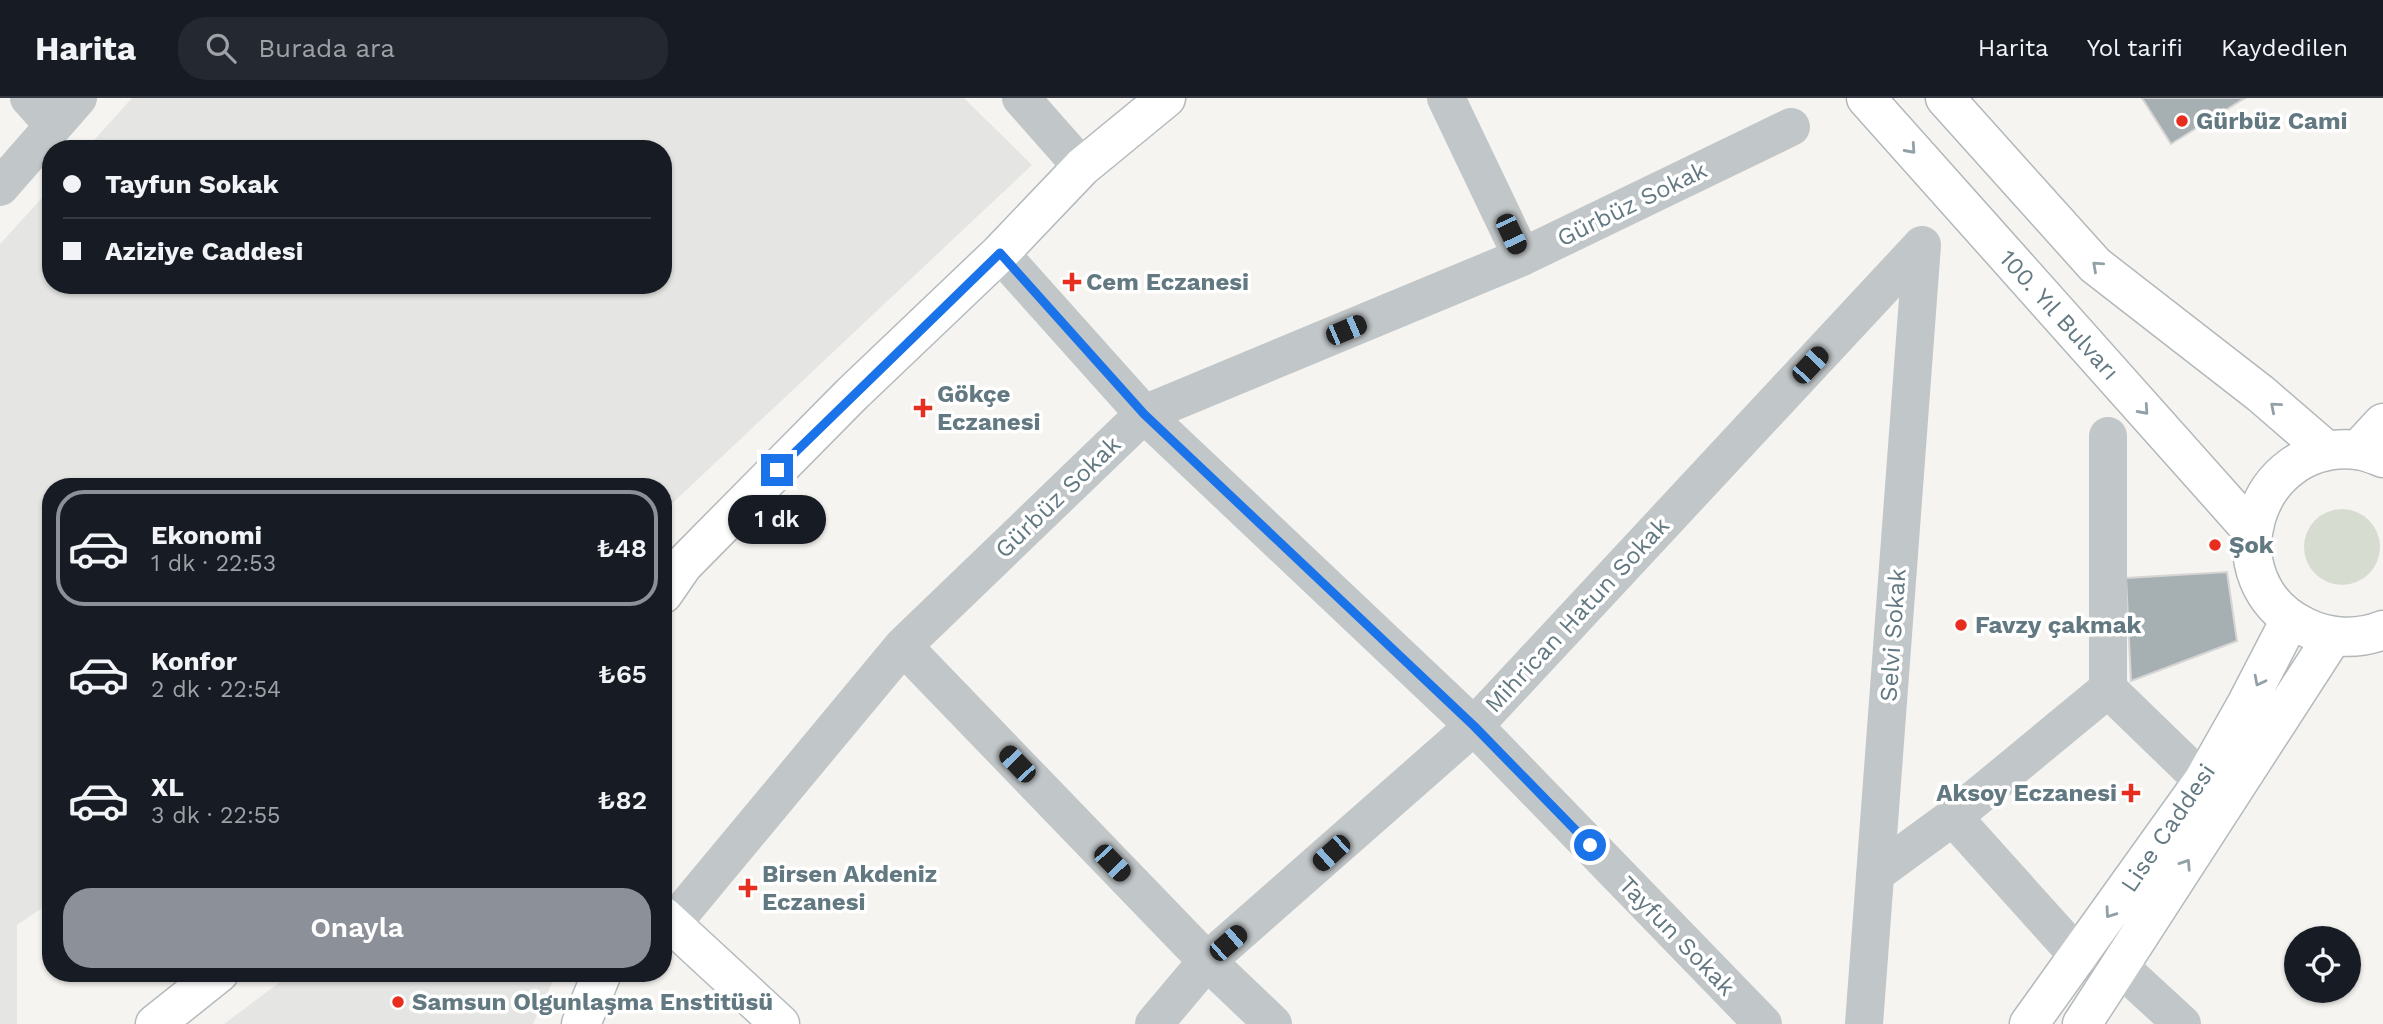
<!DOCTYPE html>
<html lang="tr">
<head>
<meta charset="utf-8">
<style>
  body { margin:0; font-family:"Work Sans",sans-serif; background:#242831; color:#f1f3f6; height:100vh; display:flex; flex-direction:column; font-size:26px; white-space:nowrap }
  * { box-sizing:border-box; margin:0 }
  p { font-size:23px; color:#9ea1a6 }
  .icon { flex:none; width:38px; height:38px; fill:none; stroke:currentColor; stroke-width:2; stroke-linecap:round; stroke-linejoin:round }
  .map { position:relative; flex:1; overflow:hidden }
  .sheet { position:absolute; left:42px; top:380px; width:630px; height:504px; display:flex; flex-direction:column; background:#171b24; border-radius:28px; box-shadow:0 2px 5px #0004 }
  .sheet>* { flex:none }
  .guide { position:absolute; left:42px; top:42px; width:630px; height:154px; border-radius:28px; box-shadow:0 2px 5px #0004; display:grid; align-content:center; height:154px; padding:0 21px; background:#171b24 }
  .tools { position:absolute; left:2284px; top:828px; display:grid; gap:14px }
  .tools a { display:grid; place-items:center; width:77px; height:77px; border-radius:50%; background:#171b24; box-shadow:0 2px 5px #0004; font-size:35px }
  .end { position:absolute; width:32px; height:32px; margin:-16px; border:9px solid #1a73e8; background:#fff; box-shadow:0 0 0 4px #fff }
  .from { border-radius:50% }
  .bubble { position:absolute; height:49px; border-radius:24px; background:#171b24; box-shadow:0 2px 5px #0004; font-size:23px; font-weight:600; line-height:49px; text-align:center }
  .car { position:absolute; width:21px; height:42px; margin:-21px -10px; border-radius:9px; box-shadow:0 0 5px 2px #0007; background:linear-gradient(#222 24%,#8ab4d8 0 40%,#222 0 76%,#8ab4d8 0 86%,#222 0) }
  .guide b { display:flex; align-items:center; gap:24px; height:66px; font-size:26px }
  .guide b+b { border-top:2px solid #363941 }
  .guide i { width:18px; height:18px; background:#f1f3f6 }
  ul { padding:12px 0 0; list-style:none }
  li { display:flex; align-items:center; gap:21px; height:116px; margin:0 14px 10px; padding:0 7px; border:4px solid transparent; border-radius:28px }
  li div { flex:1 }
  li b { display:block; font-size:26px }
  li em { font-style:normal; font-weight:600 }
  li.current { border-color:#8c9099 }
  li>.icon { width:63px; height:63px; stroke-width:1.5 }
  .primary-button { display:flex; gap:14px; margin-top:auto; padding:14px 21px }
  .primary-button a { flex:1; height:80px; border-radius:28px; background:#8c9099; color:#fff; font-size:28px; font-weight:600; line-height:80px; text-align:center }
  header { display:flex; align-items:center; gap:42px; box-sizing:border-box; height:98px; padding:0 35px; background:#171b24; border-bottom:2px solid #363941 }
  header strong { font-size:33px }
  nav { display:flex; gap:38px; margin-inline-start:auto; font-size:24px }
  .search { width:490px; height:63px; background:#242831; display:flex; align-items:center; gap:18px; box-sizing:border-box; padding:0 24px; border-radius:28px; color:#9ea1a6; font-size:26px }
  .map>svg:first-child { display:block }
  .built { fill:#e5e6e4 }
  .green { fill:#d7dcd1 }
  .building { fill:#a6b0b3; stroke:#d6d5d3; stroke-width:2 }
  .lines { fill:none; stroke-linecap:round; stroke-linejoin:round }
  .secondary-casing { stroke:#b4babd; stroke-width:41 }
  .primary-casing { stroke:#b2b8ba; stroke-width:41 }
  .street { stroke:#c1c6c8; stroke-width:38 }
  .secondary { stroke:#fff; stroke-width:38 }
  .primary { stroke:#fff; stroke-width:38 }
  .oneway { stroke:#92a1a8 }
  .route { stroke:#1a73e8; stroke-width:9 }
  .poi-dot { fill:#e72d1e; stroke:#fff; stroke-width:2.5 }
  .labels { text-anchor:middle; stroke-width:7; stroke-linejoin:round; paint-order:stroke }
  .poi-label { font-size:24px; font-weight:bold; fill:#637982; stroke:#fff; text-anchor:start }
  .street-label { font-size:24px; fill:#637982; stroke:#fff }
</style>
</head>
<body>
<header>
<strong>Harita</strong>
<div class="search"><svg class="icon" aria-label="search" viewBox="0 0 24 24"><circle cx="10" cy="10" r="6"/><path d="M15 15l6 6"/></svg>Burada ara</div>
<nav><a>Harita</a><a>Yol tarifi</a><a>Kaydedilen</a></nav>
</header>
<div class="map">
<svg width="2383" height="926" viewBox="0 0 2383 926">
  <rect width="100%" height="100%" fill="#f5f4f0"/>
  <path class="built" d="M132,0H964L1032,67L663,414V388H51V804L17,827V926H0V146L51,90V187H663V51H86Z
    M292,875H543L553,883L533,926H224Z"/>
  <path class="green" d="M2304 449a38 38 0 1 1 76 0a38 38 0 1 1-76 0Z"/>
  <path class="building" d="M2142,0H2245L2171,46Z
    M2227,474L2237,543L2131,583L2126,480Z"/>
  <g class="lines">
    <defs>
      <path id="secondary" d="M2358,352L2383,325
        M663,496L683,467L852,296L1000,155L1082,69L1166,0
        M663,818L780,926
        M155,926L219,875
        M581,926L602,875
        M2029,926L2203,683L2247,605L2290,522
        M2082,926L2333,538"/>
      <path id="primary" d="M1866,0L2253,434
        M1945,0L2095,167L2261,296L2327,353
        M2383,360C2375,357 2366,353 2357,352C2253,341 2210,484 2305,529C2329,541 2358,542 2383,532"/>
    </defs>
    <use href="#secondary" class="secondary-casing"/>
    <use href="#primary" class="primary-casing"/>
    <path class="street" d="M29,0L53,27
      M1021,0L1082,69
      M1446,0L1522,159
      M0,89L78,0
      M1000,155L1144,316L1474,628L1763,926
      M2108,338V591L2203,683
      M903,548L1207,863L1273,926
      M1953,719L2108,591
      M1875,776L1953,719L2079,859
      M672,826L903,548L1144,316L1522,159L1791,29
      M2120,869L2182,926
      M1154,926L1207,863L1474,628L1922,147
      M1864,926L1922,147"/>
    <use href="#secondary" class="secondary"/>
    <use href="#primary" class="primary"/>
  </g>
  <defs><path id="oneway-chevron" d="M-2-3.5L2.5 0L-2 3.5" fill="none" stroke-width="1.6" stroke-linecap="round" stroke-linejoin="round" transform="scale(1.75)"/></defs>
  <g class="oneway">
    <use href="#oneway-chevron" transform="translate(1911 51) rotate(48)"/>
    <use href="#oneway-chevron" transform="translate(2097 168) rotate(-138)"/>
    <use href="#oneway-chevron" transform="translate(2275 309) rotate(-139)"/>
    <use href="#oneway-chevron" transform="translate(2144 312) rotate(48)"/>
    <use href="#oneway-chevron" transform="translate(2259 583) rotate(117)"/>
    <use href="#oneway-chevron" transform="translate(2186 766) rotate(-57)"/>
    <use href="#oneway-chevron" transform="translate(2110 815) rotate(125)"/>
  </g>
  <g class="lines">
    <path class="route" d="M777,372L1000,155L1144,316L1474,628L1590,747"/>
  </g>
  <g class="poi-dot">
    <circle cx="2182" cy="23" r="7"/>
    <path d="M1068.5 173.5h7v7h7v7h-7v7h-7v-7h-7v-7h7z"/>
    <path d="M919.5 299.5h7v7h7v7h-7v7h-7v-7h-7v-7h7z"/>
    <circle cx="2215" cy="447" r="7"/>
    <circle cx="1961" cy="527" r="7"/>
    <path d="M2127.5 684.5h7v7h7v7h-7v7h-7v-7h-7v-7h7z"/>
    <path d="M744.5 779.5h7v7h7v7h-7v7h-7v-7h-7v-7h7z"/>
    <circle cx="398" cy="904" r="7"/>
  </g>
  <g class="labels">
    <g class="poi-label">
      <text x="2196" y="31">Gürbüz Cami</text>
      <text x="1086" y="192">Cem Eczanesi</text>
      <text x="937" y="304">Gökçe<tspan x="937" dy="28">Eczanesi</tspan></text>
      <text x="2229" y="455">Şok</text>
      <text x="1975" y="535">Favzy çakmak</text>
      <text x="2117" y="703" text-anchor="end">Aksoy Eczanesi</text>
      <text x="762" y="784">Birsen Akdeniz<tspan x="762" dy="28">Eczanesi</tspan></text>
      <text x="412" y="912">Samsun Olgunlaşma Enstitüsü</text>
    </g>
    <g class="street-label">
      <text transform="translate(1632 106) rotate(-26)" y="8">Gürbüz Sokak</text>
      <text transform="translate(2059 217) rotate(48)" y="8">100. Yıl Bulvarı</text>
      <text transform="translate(1058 399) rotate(-44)" y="8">Gürbüz Sokak</text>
      <text transform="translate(1577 517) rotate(-47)" y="8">Mihrican Hatun Sokak</text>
      <text transform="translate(1893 537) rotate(-86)" y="8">Selvi Sokak</text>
      <text transform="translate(2168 730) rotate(-56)" y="8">Lise Caddesi</text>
      <text transform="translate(1677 838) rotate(46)" y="8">Tayfun Sokak</text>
    </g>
  </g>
</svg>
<div class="tools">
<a><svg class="icon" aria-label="locate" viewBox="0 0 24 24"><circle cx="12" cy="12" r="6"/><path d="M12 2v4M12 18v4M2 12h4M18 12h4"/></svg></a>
</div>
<i class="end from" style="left:1590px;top:747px"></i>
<i class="end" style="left:777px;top:372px"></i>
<div class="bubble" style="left:728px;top:397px;width:98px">1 dk</div>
<i class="car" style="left:1511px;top:136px;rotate:155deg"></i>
<i class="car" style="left:1346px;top:232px;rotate:67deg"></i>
<i class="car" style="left:1810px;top:267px;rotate:43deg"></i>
<i class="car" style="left:1017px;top:666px;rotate:316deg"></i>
<i class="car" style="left:1331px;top:755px;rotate:228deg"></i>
<i class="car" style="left:1112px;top:765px;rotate:136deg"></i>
<i class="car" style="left:1228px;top:845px;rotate:49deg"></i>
<div class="guide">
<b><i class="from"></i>Tayfun Sokak</b>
<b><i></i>Aziziye Caddesi</b>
</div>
<section class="sheet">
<ul>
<li class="current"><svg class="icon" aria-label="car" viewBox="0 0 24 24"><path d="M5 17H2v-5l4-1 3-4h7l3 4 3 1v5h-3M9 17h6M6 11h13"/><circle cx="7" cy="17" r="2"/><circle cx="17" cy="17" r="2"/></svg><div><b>Ekonomi</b><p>1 dk · 22:53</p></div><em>₺48</em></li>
<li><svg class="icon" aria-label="car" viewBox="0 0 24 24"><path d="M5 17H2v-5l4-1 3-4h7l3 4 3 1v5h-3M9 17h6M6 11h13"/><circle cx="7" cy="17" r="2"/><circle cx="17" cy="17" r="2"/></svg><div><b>Konfor</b><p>2 dk · 22:54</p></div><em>₺65</em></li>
<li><svg class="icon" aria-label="car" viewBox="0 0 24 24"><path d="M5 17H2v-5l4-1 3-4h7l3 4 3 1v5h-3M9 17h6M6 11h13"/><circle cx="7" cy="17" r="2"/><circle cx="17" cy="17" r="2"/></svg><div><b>XL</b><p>3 dk · 22:55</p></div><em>₺82</em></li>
</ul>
<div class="primary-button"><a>Onayla</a></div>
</section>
</div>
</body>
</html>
